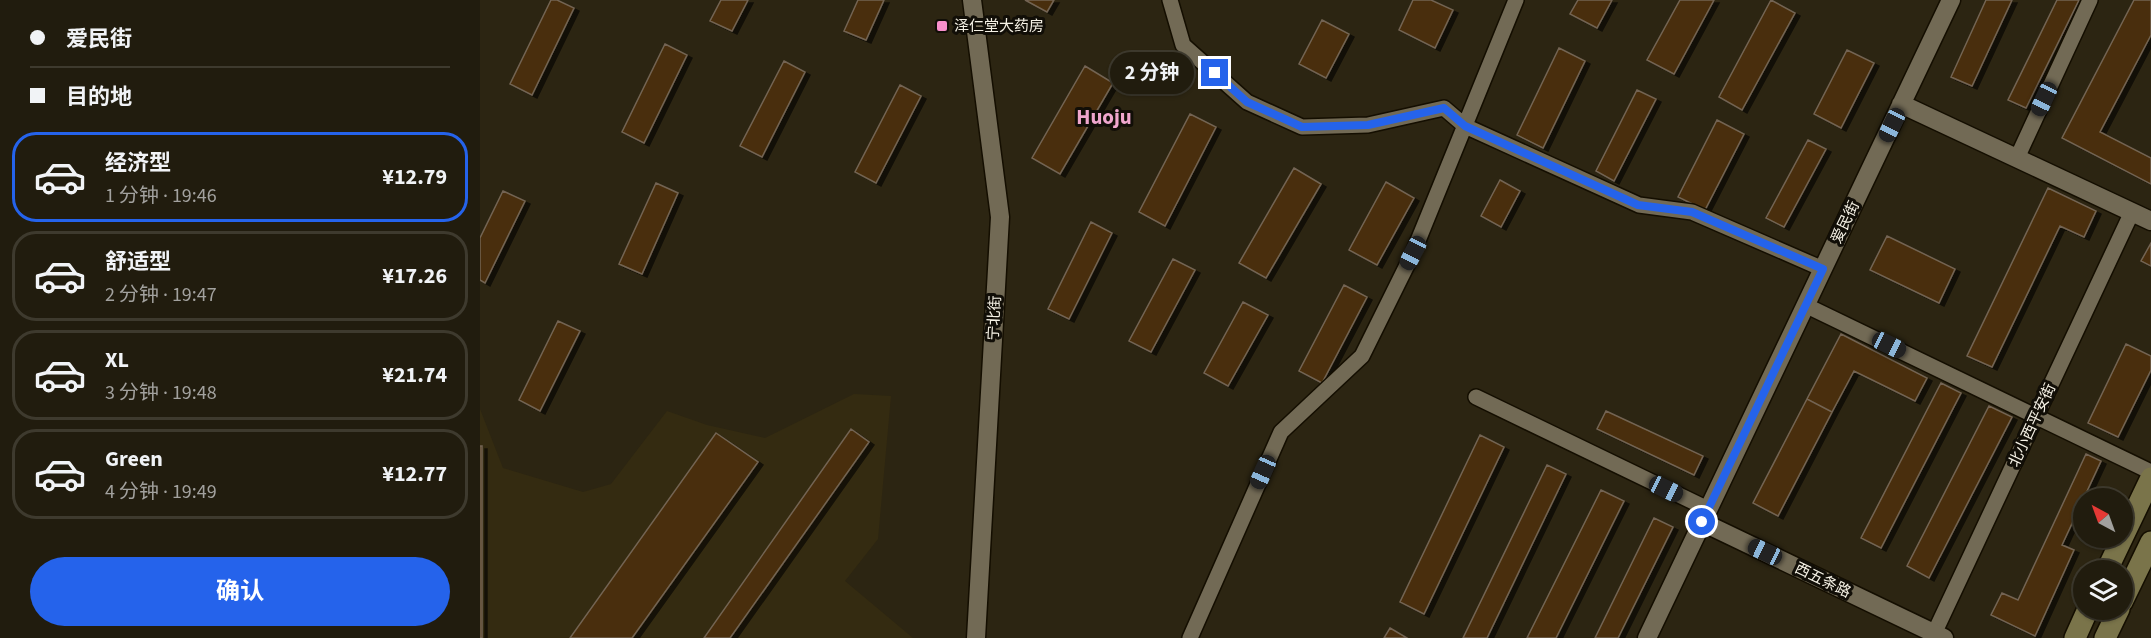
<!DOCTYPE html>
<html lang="zh">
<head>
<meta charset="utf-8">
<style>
  body { margin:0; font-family:"Source Sans 3","Noto Sans SC",sans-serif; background:#2d291c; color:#f1f3f6; height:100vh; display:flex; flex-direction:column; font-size:22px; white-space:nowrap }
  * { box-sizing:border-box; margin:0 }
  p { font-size:20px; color:#a2a19e }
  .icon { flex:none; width:33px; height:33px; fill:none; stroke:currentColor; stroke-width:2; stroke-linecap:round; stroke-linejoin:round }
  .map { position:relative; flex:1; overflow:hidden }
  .side { display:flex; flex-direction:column; background:#211c0e; width:480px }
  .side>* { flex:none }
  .banner { display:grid; align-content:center; height:132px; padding:0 30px; background:#211c0e }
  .needle { width:39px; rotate:319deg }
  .buttons { position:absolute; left:1593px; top:488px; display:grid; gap:12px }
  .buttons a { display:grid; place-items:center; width:60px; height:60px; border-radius:50%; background:#211c0e; box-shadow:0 2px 4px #0004,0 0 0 2px #3e3a2e; font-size:30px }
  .end { position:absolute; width:27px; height:27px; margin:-14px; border:8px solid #2563eb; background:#fff; box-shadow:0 0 0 3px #fff }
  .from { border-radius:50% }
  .bubble { position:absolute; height:42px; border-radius:21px; background:#211c0e; box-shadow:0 2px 4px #0004,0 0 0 2px #3e3a2e; font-size:20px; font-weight:700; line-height:42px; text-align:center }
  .car { position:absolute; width:18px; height:36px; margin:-18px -9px; border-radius:8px; box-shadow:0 0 4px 2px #0007; background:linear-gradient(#222 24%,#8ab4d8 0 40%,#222 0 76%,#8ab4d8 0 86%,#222 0) }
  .banner b { display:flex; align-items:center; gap:21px; height:57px; font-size:22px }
  .banner b+b { border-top:2px solid #3e3a2e }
  .banner i { width:15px; height:15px; background:#f1f3f6 }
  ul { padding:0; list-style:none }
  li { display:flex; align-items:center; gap:18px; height:90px; margin:0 12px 9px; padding:0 18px; border:3px solid #3e3a2e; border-radius:24px }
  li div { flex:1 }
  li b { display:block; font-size:22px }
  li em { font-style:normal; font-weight:700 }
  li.selected { border-color:#2563eb }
  li>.icon { width:54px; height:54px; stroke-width:1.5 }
  .button { display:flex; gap:12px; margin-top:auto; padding:12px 30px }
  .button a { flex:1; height:69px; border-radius:36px; background:#2563eb; color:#fff; font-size:24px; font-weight:700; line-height:69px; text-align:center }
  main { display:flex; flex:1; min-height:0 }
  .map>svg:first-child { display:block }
  .built { fill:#342b11 }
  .building { fill:#4a2e08; stroke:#736453; stroke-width:1.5; filter:url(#shadow) }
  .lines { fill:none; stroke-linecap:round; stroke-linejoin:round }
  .minor-casing { stroke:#140e00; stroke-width:18 }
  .tertiary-casing { stroke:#140e00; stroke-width:21 }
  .secondary-casing { stroke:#140e00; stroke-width:24 }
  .minor { stroke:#726a55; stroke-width:15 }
  .tertiary { stroke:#726a55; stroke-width:18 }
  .secondary { stroke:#7a744a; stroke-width:21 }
  .route { stroke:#2563eb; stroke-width:8 }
  .poi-dot { fill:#f890cb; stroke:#110e07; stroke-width:2 }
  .labels { text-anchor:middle; stroke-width:6; stroke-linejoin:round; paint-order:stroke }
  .poi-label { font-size:15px; fill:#f6f2e6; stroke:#110e07; text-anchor:start }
  .street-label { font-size:15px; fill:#f6f2e6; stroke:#110e07 }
  .district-label { font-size:21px; font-weight:bold; fill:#efa6cd; stroke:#110e07 }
</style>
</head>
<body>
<main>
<section class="side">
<div class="banner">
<b><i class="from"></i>爱民街</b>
<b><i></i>目的地</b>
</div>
<ul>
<li class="selected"><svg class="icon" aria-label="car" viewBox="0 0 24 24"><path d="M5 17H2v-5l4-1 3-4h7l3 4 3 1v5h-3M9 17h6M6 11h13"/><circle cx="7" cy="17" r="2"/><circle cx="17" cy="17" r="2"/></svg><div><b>经济型</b><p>1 分钟 · 19:46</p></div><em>¥12.79</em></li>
<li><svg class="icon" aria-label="car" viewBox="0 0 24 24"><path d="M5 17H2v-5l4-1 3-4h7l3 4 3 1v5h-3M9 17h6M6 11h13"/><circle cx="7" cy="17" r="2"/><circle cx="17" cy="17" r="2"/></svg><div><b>舒适型</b><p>2 分钟 · 19:47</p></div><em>¥17.26</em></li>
<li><svg class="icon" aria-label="car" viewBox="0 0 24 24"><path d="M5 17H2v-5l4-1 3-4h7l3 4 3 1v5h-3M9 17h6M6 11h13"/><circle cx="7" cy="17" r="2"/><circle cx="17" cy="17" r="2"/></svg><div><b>XL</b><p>3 分钟 · 19:48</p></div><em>¥21.74</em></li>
<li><svg class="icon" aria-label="car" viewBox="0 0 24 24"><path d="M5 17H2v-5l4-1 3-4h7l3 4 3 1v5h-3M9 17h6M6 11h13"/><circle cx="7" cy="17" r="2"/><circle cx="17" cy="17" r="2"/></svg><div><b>Green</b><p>4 分钟 · 19:49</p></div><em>¥12.77</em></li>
</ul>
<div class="button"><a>确认</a></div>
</section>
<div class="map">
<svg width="1671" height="638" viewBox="0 0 1671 638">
  <defs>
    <filter id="shadow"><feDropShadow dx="5" dy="3" stdDeviation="0" flood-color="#0009"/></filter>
  </defs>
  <rect width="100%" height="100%" fill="#2c2512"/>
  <path class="built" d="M374,394L411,396L398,539L365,581L433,638H0V409L23,468L103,492L131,484L187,411L227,425L285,438Z"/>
  <path class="building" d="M71,0H77L94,8L52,95L30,84Z
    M241,0H268L252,31L230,21Z
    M378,0H404L386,40L364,31Z
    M545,0H574L567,12Z
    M933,0H951L973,10L955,48L919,30Z
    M1098,0H1132L1117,28L1090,14Z
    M1200,0H1234L1194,74L1167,60Z
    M1291,0L1315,13L1262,110L1239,97Z
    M1506,0H1532L1492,86L1471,77Z
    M1577,0H1599L1546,108L1528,100Z
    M1654,0H1671V35L1620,132L1671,158V184L1582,138Z
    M842,20L869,34L846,78L819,64Z
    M185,44L207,55L164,143L142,132Z
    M1079,48L1105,61L1063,148L1037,135Z
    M1367,50L1394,63L1361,128L1334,114Z
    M304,61L325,72L282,157L260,146Z
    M605,66L633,83L580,174L552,158Z
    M420,85L441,96L396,183L375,172Z
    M1157,90L1176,99L1134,181L1116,171Z
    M710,114L736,127L685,226L659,212Z
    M1237,120L1264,134L1225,210L1198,197Z
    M1328,140L1346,149L1304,227L1286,218Z
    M814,168L841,184L786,278L759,263Z
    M1020,180L1040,191L1021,227L1001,216Z
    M906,182L934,198L897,265L869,250Z
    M176,183L198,193L162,274L139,264Z
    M1568,188L1616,211L1604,237L1580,226L1512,367L1487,356Z
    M23,191L45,201L5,283L0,280V238Z
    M611,222L632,233L589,319L568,309Z
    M1407,236L1475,269L1459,303L1390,270Z
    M1671,243V266L1661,261Z
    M693,259L715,270L671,352L649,341Z
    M864,285L887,297L842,383L819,371Z
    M763,302L788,315L748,386L724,373Z
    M78,321L100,331L60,411L39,400Z
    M1361,334L1447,378L1435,401L1374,371L1352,412L1327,399Z
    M1646,344L1671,356V370L1638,437L1608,423Z
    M1461,383L1481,393L1401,548L1381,538Z
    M1327,399L1352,412L1298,516L1273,503Z
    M1509,406L1532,417L1449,578L1427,566Z
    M1126,411L1223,456L1214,475L1117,429Z
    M371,429L389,442L250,638H224Z
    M236,433L278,462L152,638H90Z
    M1000,435L1024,447L944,614L920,602Z
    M0,446H2V638H0Z
    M1606,454L1621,461L1582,545L1594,550L1555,636L1511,615L1522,593L1538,600Z
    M1067,465L1086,474L1007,638H983Z
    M1121,490L1144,501L1076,638H1047Z
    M1174,518L1193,527L1138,638H1115Z
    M910,628L927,638H904Z"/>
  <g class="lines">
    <defs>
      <path id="minor" d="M690,0L703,45L767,102L822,127L888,125L964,108L985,126L1159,205L1212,212L1343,269
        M1537,158L1610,0
        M1325,305L1671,472
        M996,397L1228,509
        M710,638L801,432L882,356L933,253L1036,0
        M1452,638L1652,212"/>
      <path id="tertiary" d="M492,0L520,217L496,638
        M1421,104L1671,221
        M1222,522L1464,638
        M1167,638L1471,0"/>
      <path id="secondary" d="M1627,570L1671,478
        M1642,602L1671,542
        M1595,638L1608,609
        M1625,638L1639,609"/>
    </defs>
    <use href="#minor" class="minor-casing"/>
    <use href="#tertiary" class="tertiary-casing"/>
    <use href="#secondary" class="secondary-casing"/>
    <use href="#minor" class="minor"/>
    <use href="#tertiary" class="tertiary"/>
    <use href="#secondary" class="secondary"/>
  </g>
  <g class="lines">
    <path class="route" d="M735,73L767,102L822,127L888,125L964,108L985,126L1158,205L1212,212L1343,269L1222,522"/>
  </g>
  <rect class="poi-dot" x="456" y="20" width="12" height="12" rx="3"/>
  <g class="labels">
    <g class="poi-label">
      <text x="474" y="31">泽仁堂大药房</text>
    </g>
    <g class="street-label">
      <text transform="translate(1365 222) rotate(-64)" y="5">爱民街</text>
      <text transform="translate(514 318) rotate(-87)" y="5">宁北街</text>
      <text transform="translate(1552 425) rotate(-65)" y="5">北小西平安街</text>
      <text transform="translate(1343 580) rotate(26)" y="5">西五条路</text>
    </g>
    <g class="district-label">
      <text x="624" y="124">Huoju</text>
    </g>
  </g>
</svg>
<div class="buttons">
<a><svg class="needle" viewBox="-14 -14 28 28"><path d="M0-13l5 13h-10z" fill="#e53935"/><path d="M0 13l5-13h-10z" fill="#a2a19e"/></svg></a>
<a><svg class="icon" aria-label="layers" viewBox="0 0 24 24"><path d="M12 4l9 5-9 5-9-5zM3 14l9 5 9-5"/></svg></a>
</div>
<i class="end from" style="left:1222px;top:522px"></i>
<i class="end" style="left:735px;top:73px"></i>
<div class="bubble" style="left:630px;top:52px;width:84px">2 分钟</div>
<i class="car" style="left:1564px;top:99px;rotate:205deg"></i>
<i class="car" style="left:1412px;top:125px;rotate:206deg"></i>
<i class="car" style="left:933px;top:253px;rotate:207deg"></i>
<i class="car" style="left:1409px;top:345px;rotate:116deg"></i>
<i class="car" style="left:783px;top:472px;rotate:204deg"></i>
<i class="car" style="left:1186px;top:489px;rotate:116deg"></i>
<i class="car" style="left:1285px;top:552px;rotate:295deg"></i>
</div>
</main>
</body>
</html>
